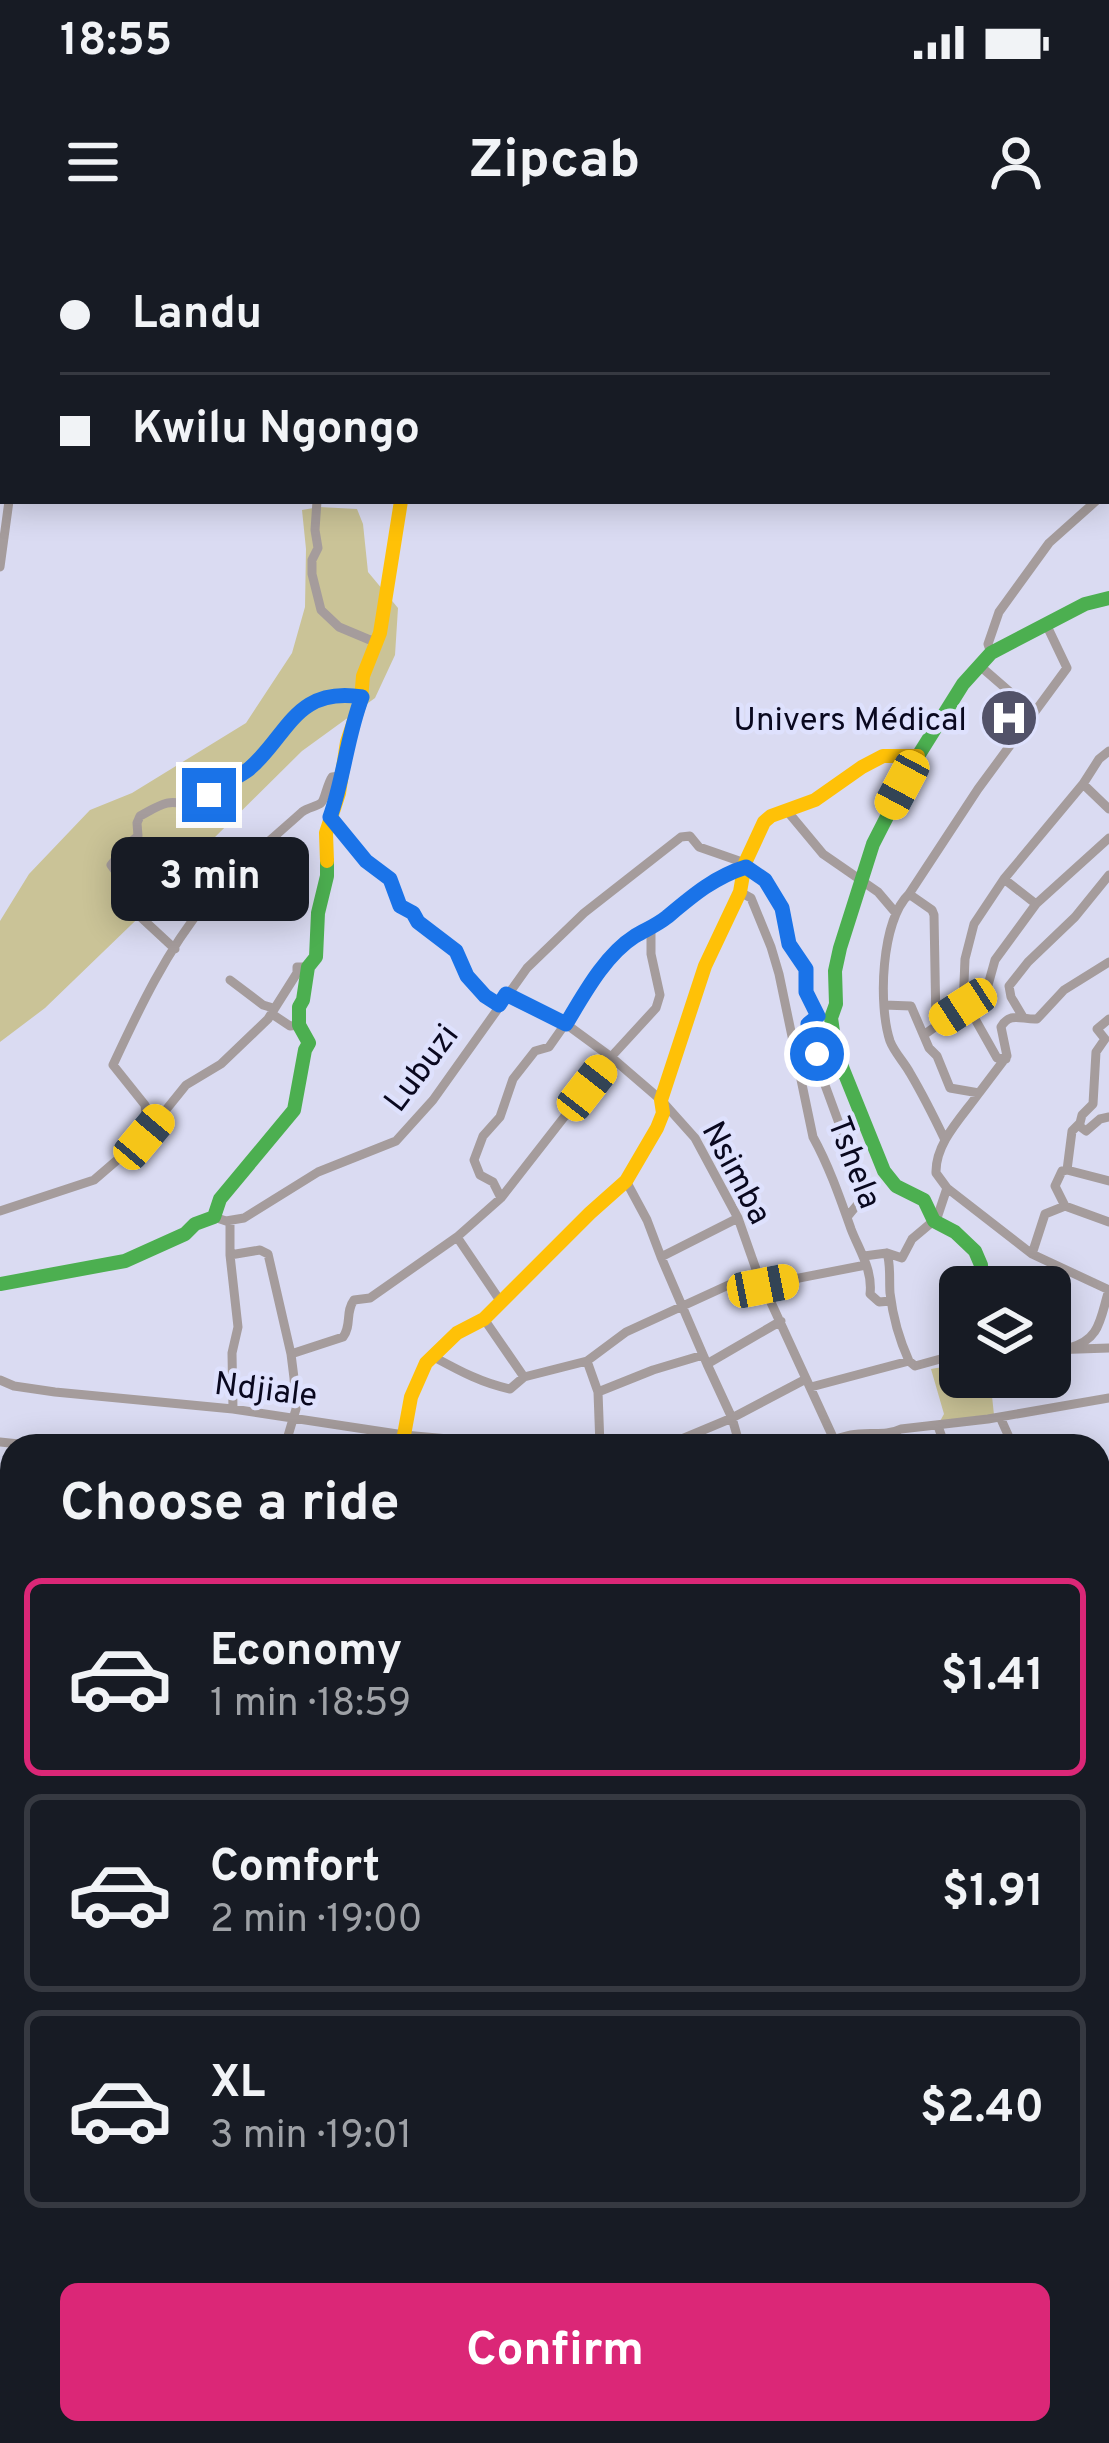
<!DOCTYPE html>
<html lang="en">
<head>
<meta charset="utf-8">
<style>
  body { margin:0; font-family:Overpass,sans-serif; background:#242831; color:#f1f3f6; height:100vh; display:flex; flex-direction:column; font-size:45px; white-space:nowrap }
  * { box-sizing:border-box; margin:0 }
  p { font-size:39px; color:#9ea1a6 }
  .icon { flex:none; width:66px; height:66px; fill:none; stroke:currentColor; stroke-width:2; stroke-linecap:round; stroke-linejoin:round }
  .map { position:relative; flex:1; overflow:hidden }
  .side { position:absolute; left:0px; top:1194px; width:1110px; height:1011px; display:flex; flex-direction:column; background:#171b24; border-radius:36px 36px 0 0; box-shadow:0 6px 30px #0003 }
  .side>* { flex:none }
  .hud { position:absolute; left:0px; top:0px; width:1110px; height:264px; box-shadow:0 6px 30px #0003; display:grid; align-content:center; height:264px; padding:0 60px; background:#171b24 }
  .fabs { position:absolute; left:939px; top:1026px; display:grid; gap:24px }
  .fabs a { display:grid; place-items:center; width:132px; height:132px; border-radius:18px; background:#171b24; box-shadow:0 6px 30px #0003; font-size:60px }
  .end { position:absolute; width:54px; height:54px; margin:-27px; border:15px solid #1a73e8; background:#fff; box-shadow:0 0 0 6px #fff }
  .from { border-radius:50% }
  .bubble { position:absolute; height:84px; border-radius:18px; background:#171b24; box-shadow:0 6px 30px #0003; font-size:39px; font-weight:700; line-height:84px; text-align:center }
  .car { position:absolute; width:36px; height:72px; margin:-36px -18px; border-radius:15px; box-shadow:0 0 9px 3px #0007; background:linear-gradient(#f5c518 24%,#345 0 40%,#f5c518 0 76%,#345 0 86%,#f5c518 0) }
  .hud b { display:flex; align-items:center; gap:42px; height:114px; font-size:45px }
  .hud b+b { border-top:3px solid #363941 }
  .hud i { width:30px; height:30px; background:#f1f3f6 }
  ul { padding:0; list-style:none }
  li { display:flex; align-items:center; gap:36px; height:198px; margin:0 24px 18px; padding:0 36px; border:6px solid #363941; border-radius:18px }
  li div { flex:1 }
  li b { display:block; font-size:45px }
  li em { font-style:normal; font-weight:700 }
  li.on { border-color:#db2777 }
  li>.icon { width:108px; height:108px; stroke-width:1.5 }
  h2 { padding:0 60px; font-size:54px; line-height:144px }
  .button { display:flex; gap:24px; margin-top:auto; padding:24px 60px }
  .button a { flex:1; height:138px; border-radius:18px; background:#db2777; color:#fff; font-size:48px; font-weight:700; line-height:138px; text-align:center }
  .status { display:flex; justify-content:space-between; align-items:center; height:84px; padding:0 60px; background:#171b24; direction:ltr }
  .status svg { height:33px; fill:currentColor }
  header { display:flex; justify-content:space-between; align-items:center; height:156px; padding:0 60px; background:#171b24; font-size:54px; font-weight:700 }
  .map>svg:first-child { display:block }
  .green { fill:#cac397 }
  .lines { fill:none; stroke-linecap:round; stroke-linejoin:round }
  .stream { stroke:#7fccb0; stroke-width:3 }
  .street { stroke:#a59c9c; stroke-width:9 }
  .fast { stroke:#4caf50; stroke-width:14 }
  .slow { stroke:#ffc107; stroke-width:14 }
  .route { stroke:#1a73e8; stroke-width:15 }
  .labels { text-anchor:middle; stroke-width:9; stroke-linejoin:round; paint-order:stroke }
  .poi-label { font-size:33px; fill:#09081f; stroke:#dee1fd; text-anchor:end }
  .street-label { font-size:33px; fill:#09081f; stroke:#dee1fd }
</style>
</head>
<body>
<div class="status"><b>18:55</b><svg viewBox="0 0 49 12"><path d="M0 12V9h3v3zM5 12V6h3v6zM10 12V3h3v9zM15 12V0h3v12zM26 1h20v11H26zM47 4h2v5h-2z"/></svg></div>
<header><svg class="icon" aria-label="menu" viewBox="0 0 24 24"><path d="M4 6h16M4 12h16M4 18h16"/></svg>Zipcab<svg class="icon" aria-label="person" viewBox="0 0 24 24"><circle cx="12" cy="8" r="4"/><path d="M4 21q1-7 8-7t8 7"/></svg></header>
<div class="map">
<svg width="1109" height="2203" viewBox="0 0 1109 2203">
  <rect width="100%" height="100%" fill="#dadbf2"/>
  <path class="green" d="M319,267L357,269L363,284L368,332L398,368L395,415L375,458L302,511L212,600L160,657L45,768L0,802V681L29,634L90,570L132,553L246,483L292,413L305,367L306,309L302,270Z
    M960,1124V1137H990L994,1175L939,1183L944,1174L931,1129Z
    M1107,1557L1109,1814L1098,1820V1564Z
    M12,1667V2002L0,2000V1673Z
    M690,2193H994L996,2203H682Z"/>
  <g class="lines">
    <path class="stream" d="M1098,1893L1109,1892
      M0,2060L12,2063
      M446,2203L450,2196L460,2193
      M1010,2203L1013,2193"/>
    <path class="street" d="M50,0V3
      M960,0V3
      M993,0L994,3
      M1057,0V3
      M1103,0L1106,3
      M700,3L703,0
      M0,60L3,58
      M1107,75L1109,74
      M0,110L3,147
      M0,169H3
      M1107,201L1109,200
      M1107,249L1109,246
      M317,261L315,290L318,308L312,320V334L321,370L339,387L370,400L379,399
      M0,327L9,261
      M991,413L988,404L999,372L1049,303L1096,261
      M980,426L1033,472
      M1083,544L1109,569
      M788,572L823,614L878,652L895,672
      M331,578L361,616L390,639L400,666L413,673L418,682L449,704L456,711L467,736L499,765
      M740,652L751,658L771,707L779,734L813,897C829,926 840,958 851,989C859,1010 873,1030 870,1054L879,1062L891,1061
      M909,654L932,670L934,675L936,784
      M142,657L137,650L125,645L111,625L126,606L138,596L137,583L140,576C157,567 170,556 188,567C206,555 239,539 253,525C288,491 303,447 361,457
      M1036,664L1109,598
      M134,671L175,709
      M230,740L263,765L273,768
      M506,754L566,784L611,817L661,860L695,898L738,978L757,1032L837,1206
      M884,765L911,766L929,808L937,816L950,848L979,853L1007,816L1001,787C1010,771 1022,780 1037,779L1064,750L1109,722
      M272,774L290,786L299,785
      M1023,777L1011,757L1009,746L1028,722L1075,677L1109,635
      M925,794L963,767L983,763L995,720L1036,664L1004,639
      M1105,799L1097,789L1109,779
      M1006,819L997,818L975,779L963,767L965,719L974,684L1004,639L1083,544L1099,519L1109,511
      M1078,885L1086,891L1100,879L1109,877
      M144,897L186,845L221,824L268,779L297,733V727H308
      M945,900C934,877 923,855 910,833C904,822 894,812 890,801C878,765 881,681 909,654L978,549L1067,428L1046,384
      M1067,930L1109,941
      M626,941L647,980L661,1017L738,978
      M947,948L1032,1014L1109,1050
      M501,958L493,942L480,935L474,920L483,896L500,877L513,839L535,811L549,807L608,723L634,697L651,690L701,649L725,634L745,627L770,645L782,668L789,704L806,729V752L818,776L808,784L818,826L862,946V959L848,976
      M1065,966L1109,982
      M0,971L94,940L144,897C143,886 147,876 145,865L113,825C139,769 167,710 206,663C234,629 270,601 302,572C308,567 316,567 321,563C325,560 327,544 332,537L340,536
      M214,977L226,981L244,978L318,932L396,901L433,860L527,728L584,673L681,597L690,596L699,607L745,623
      M230,981V1015L238,1087L232,1113L233,1169
      M457,997L501,1062
      M887,1013C891,1026 889,1039 890,1053C893,1078 899,1099 909,1121
      M1032,1014L1045,974L1065,966L1055,946L1062,931L1067,930L1072,891L1080,883L1082,875L1093,864L1096,812L1105,799
      M230,1015L260,1010L268,1014L291,1114L294,1138L296,1169L285,1206
      M864,1016L887,1013L902,1018L912,999L937,978L947,948L936,933C935,903 962,877 979,853
      M661,1017L707,1124
      M763,1045L866,1025
      M484,1079L524,1137L587,1121L626,1092L757,1032
      M1069,1108C1101,1100 1100,1078 1109,1050
      M1050,1110L1109,1108
      M291,1114L343,1097C352,1085 345,1072 354,1060L370,1058L457,997L501,958L611,817L656,768L660,755L651,714V690
      M432,1116C458,1130 481,1143 510,1149L524,1137
      M587,1121L598,1152L600,1206
      M0,1140L14,1146L55,1152L233,1169L404,1195L525,1206
      M811,1147L909,1121L915,1126L944,1118H960
      M598,1152L653,1130L703,1115
      M1000,1177L1013,1206
      M938,1186L945,1206
      M0,1202L38,1206
      M665,1206L732,1178L806,1139
      M740,1206L732,1178L707,1124L781,1081
      M811,1206C825,1203 837,1198 851,1195C868,1191 885,1197 901,1189L988,1179L1109,1158
      M1098,1289L1109,1288
      M0,1292L12,1295
      M0,1329L12,1332
      M1098,1355L1109,1353
      M0,1408L11,1379
      M1098,1414L1109,1410
      M0,1447L12,1454
      M0,1525L12,1528
      M1098,1534L1109,1531
      M1098,1953L1109,1949
      M1098,2062L1109,2052
      M0,2090L12,2093
      M1098,2090L1109,2108
      M0,2190L12,2187
      M123,2193L125,2203
      M141,2193L160,2203
      M248,2203L252,2193"/>
    <path class="fast" d="M0,1044L125,1021L185,994L195,984L214,977L220,959L294,870L305,810L309,803L299,785V767L303,760L308,727L316,717L318,673L327,636V621
      M979,1047L981,1025L975,1011L955,992L934,981L924,960L896,946L884,931L836,812L831,778L836,764L835,731L840,708L873,604L918,516L963,444L991,413L1085,364L1109,358"/>
    <path class="slow" d="M327,621L326,593L339,553L347,502L361,460L363,436L380,393L401,261
      M402,1206L411,1157L426,1123L457,1093L484,1079L590,973L626,941L657,888L663,873L661,860L705,726L740,652L745,623L764,582L771,576L815,560L862,527L883,516H918"/>
  </g>
  <g class="lines">
    <path class="route" d="M209,555C221,543 236,539 249,529C288,496 295,446 362,457C347,496 344,538 330,577L366,621L390,639L400,666L413,673L418,682L456,711L467,736L485,756L499,765L506,754L566,784C584,754 605,715 635,696C647,689 657,685 667,677C692,656 714,637 746,627L765,640L782,668L789,704L806,729V752L818,776L808,784L817,814"/>
  </g>
  <defs>
    <symbol id="hospital-disc" viewBox="-11 -11 22 22"><circle r="9.5" fill="#525269" stroke="#dee1fd"/><path d="M-5-5h3v3.5h4V-5h3V5h-3V1.5h-4V5h-3Z" fill="#fff"/></symbol>
  </defs>
  <g fill-rule="evenodd">
    <use href="#hospital-disc" x="976" y="445" width="66" height="66"/>
  </g>
  <g class="labels">
    <g class="poi-label">
      <text x="967" y="490">Univers Médical</text>
    </g>
    <g class="street-label">
      <text transform="translate(420 827) rotate(-53)" y="12">Lubuzi</text>
      <text transform="translate(856 922) rotate(69)" y="12">Tshela</text>
      <text transform="translate(738 932) rotate(62)" y="12">Nsimba</text>
      <text transform="translate(266 1148) rotate(7)" y="12">Ndjiale</text>
    </g>
  </g>
</svg>
<div class="fabs">
<a><svg class="icon" aria-label="layers" viewBox="0 0 24 24"><path d="M12 4l9 5-9 5-9-5zM3 14l9 5 9-5"/></svg></a>
</div>
<i class="end from" style="left:817px;top:814px"></i>
<i class="end" style="left:209px;top:555px"></i>
<div class="bubble" style="left:111px;top:597px;width:198px">3 min</div>
<i class="car" style="left:902px;top:545px;rotate:208deg"></i>
<i class="car" style="left:963px;top:767px;rotate:237deg"></i>
<i class="car" style="left:587px;top:848px;rotate:38deg"></i>
<i class="car" style="left:144px;top:897px;rotate:40deg"></i>
<i class="car" style="left:763px;top:1046px;rotate:79deg"></i>
<div class="hud">
<b><i class="from"></i>Landu</b>
<b><i></i>Kwilu Ngongo</b>
</div>
<section class="side">
<h2>Choose a ride</h2>
<ul>
<li class="on"><svg class="icon" aria-label="car" viewBox="0 0 24 24"><path d="M5 17H2v-5l4-1 3-4h7l3 4 3 1v5h-3M9 17h6M6 11h13"/><circle cx="7" cy="17" r="2"/><circle cx="17" cy="17" r="2"/></svg><div><b>Economy</b><p>1 min · 18:59</p></div><em>$1.41</em></li>
<li><svg class="icon" aria-label="car" viewBox="0 0 24 24"><path d="M5 17H2v-5l4-1 3-4h7l3 4 3 1v5h-3M9 17h6M6 11h13"/><circle cx="7" cy="17" r="2"/><circle cx="17" cy="17" r="2"/></svg><div><b>Comfort</b><p>2 min · 19:00</p></div><em>$1.91</em></li>
<li><svg class="icon" aria-label="car" viewBox="0 0 24 24"><path d="M5 17H2v-5l4-1 3-4h7l3 4 3 1v5h-3M9 17h6M6 11h13"/><circle cx="7" cy="17" r="2"/><circle cx="17" cy="17" r="2"/></svg><div><b>XL</b><p>3 min · 19:01</p></div><em>$2.40</em></li>
</ul>
<div class="button"><a>Confirm</a></div>
</section>
</div>
</body>
</html>
